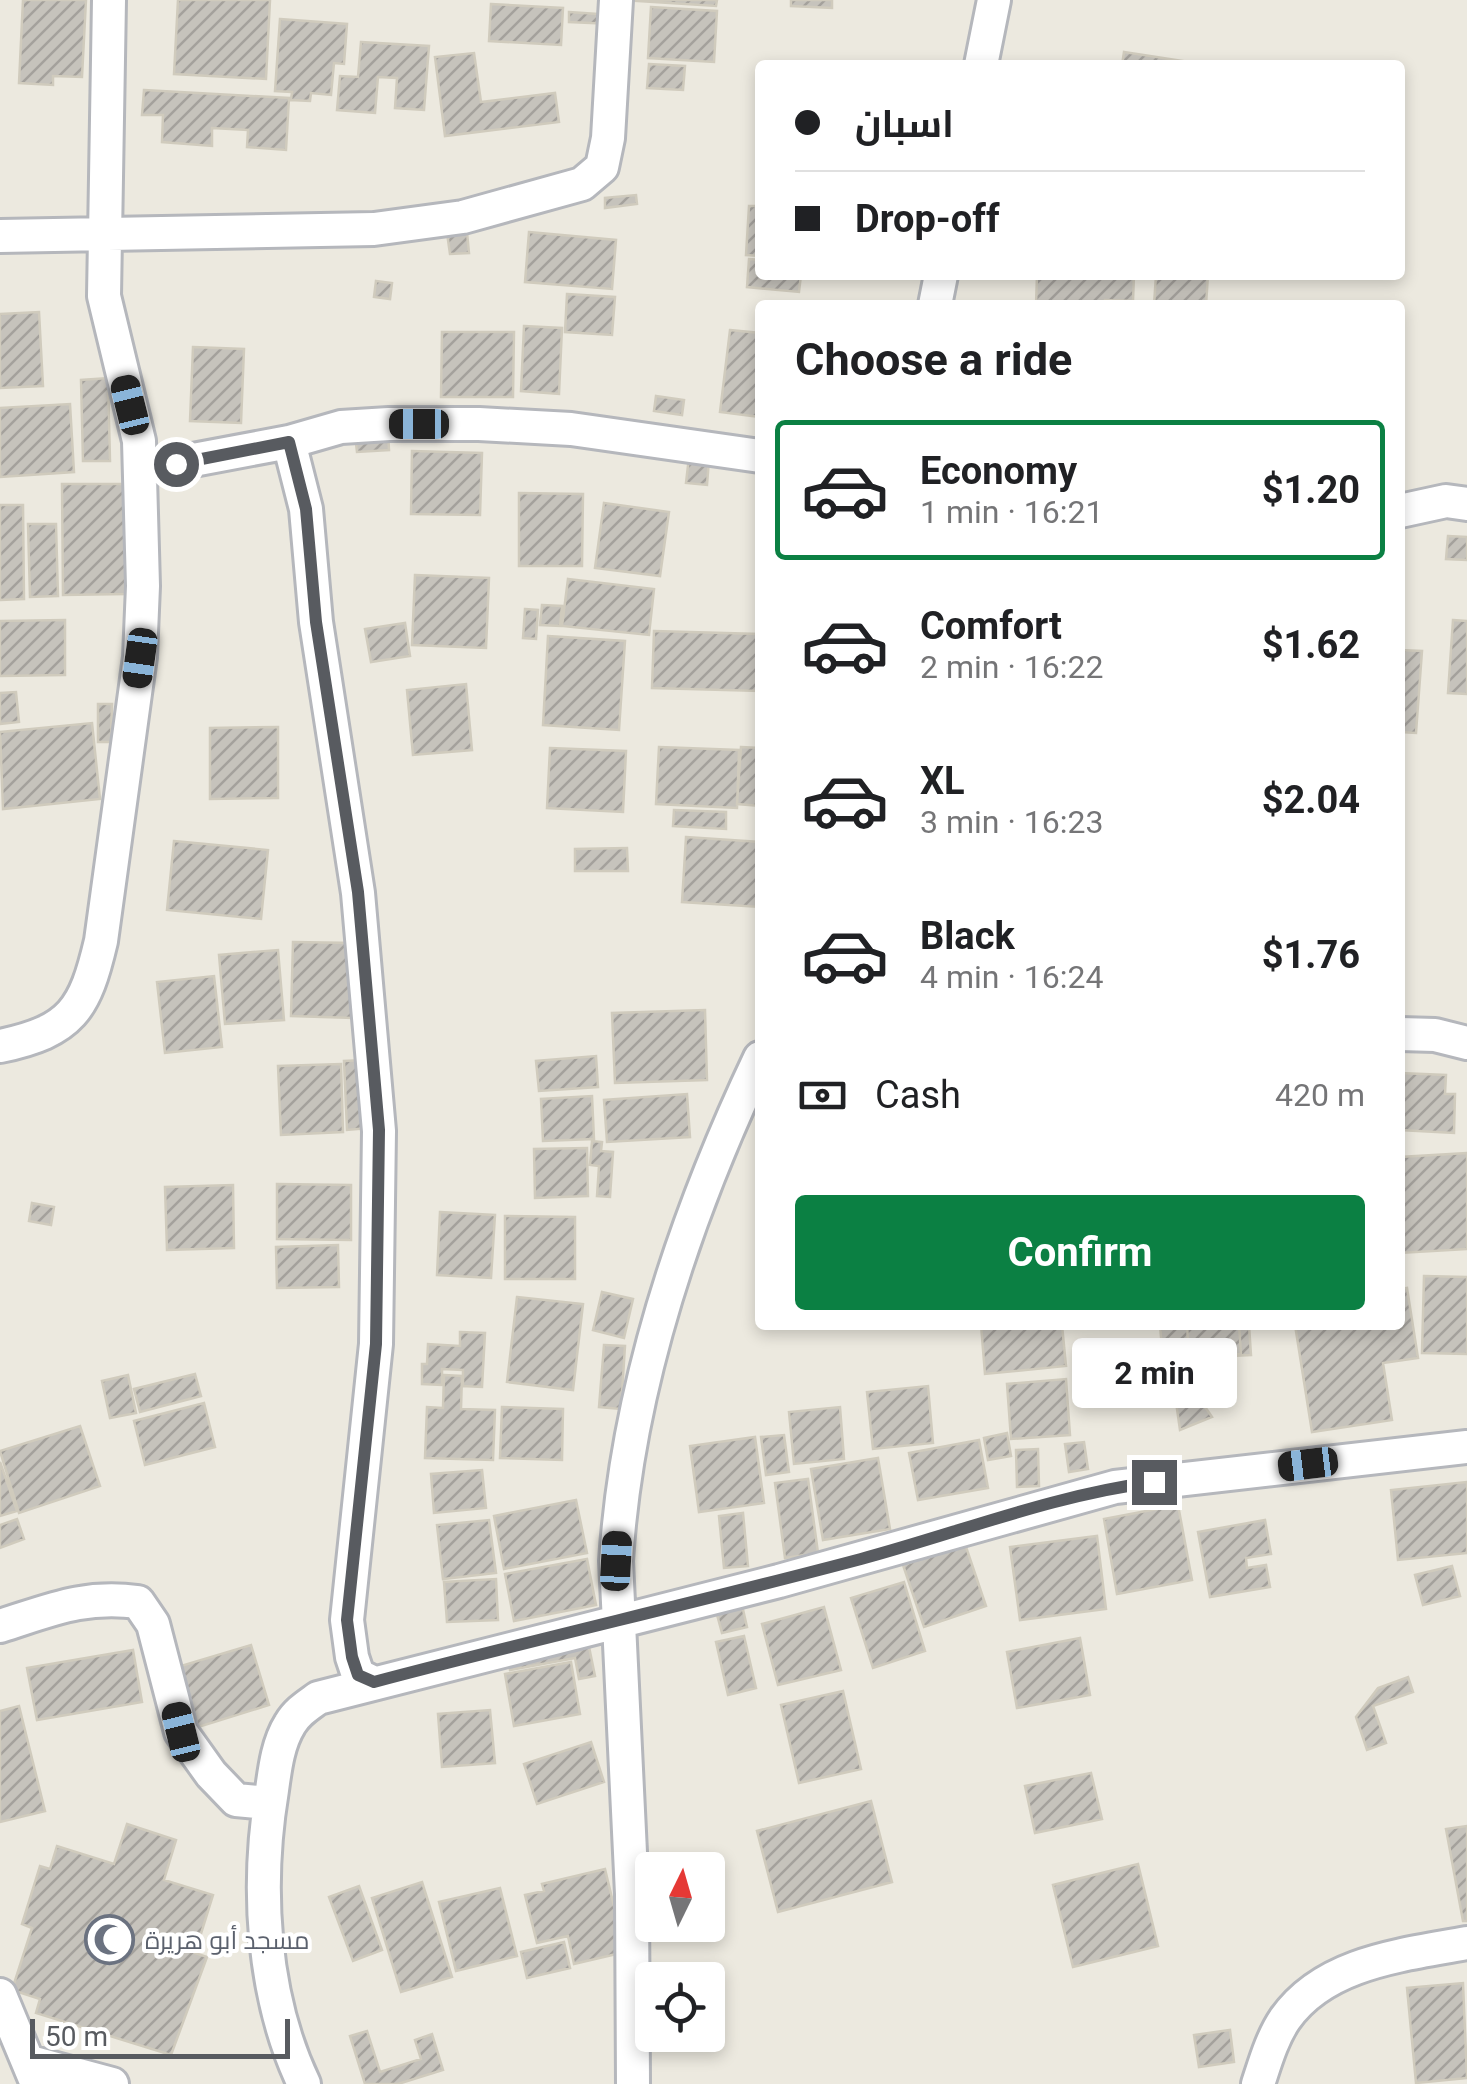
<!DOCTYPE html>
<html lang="en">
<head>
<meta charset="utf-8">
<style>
  body { margin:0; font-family:Roboto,Cairo,sans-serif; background:#f2f2f2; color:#202124; height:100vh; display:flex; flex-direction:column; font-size:38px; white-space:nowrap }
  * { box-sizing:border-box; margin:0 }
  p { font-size:32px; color:#757577 }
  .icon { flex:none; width:55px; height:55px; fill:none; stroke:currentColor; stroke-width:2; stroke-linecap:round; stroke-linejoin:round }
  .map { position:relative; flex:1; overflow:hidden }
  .drawer { position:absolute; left:755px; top:300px; width:650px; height:1030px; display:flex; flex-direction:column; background:#fff; border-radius:10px; box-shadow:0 5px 15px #0003 }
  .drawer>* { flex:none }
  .hud { position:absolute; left:755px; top:60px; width:650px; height:220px; border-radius:10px; box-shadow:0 5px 15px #0003; display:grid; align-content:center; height:220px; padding:0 40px; background:#fff }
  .needle { width:65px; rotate:5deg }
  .controls { position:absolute; left:635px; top:1852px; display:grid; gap:20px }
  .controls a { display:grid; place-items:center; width:90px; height:90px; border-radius:10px; background:#fff; box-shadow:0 5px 15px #0003; font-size:50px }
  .scale { position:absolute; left:30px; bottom:25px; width:260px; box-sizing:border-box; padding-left:10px; border:5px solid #585b60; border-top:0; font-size:28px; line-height:35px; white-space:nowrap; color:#585b60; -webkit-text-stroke:8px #fff; paint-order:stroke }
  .end { position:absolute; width:45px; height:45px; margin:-22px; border:12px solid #585b60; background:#fff; box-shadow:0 0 0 5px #fff }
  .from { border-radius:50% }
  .bubble { position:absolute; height:70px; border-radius:10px; background:#fff; box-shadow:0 5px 15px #0003; font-size:32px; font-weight:700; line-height:70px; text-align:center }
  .car { position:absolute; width:30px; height:60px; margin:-30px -15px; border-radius:12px; box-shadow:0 0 8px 2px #0007; background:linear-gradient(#222 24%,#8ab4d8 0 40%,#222 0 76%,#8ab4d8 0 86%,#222 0) }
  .hud b { display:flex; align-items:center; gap:35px; height:95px; font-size:38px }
  .hud b+b { border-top:2px solid #e0e0e0 }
  .hud i { width:25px; height:25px; background:#202124 }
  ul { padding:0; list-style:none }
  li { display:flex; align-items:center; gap:30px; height:140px; margin:0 20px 15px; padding:0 20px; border:5px solid transparent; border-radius:10px }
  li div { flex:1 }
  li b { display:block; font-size:38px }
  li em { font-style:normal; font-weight:700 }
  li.current { border-color:#0b8043 }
  li>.icon { width:90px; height:90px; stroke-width:1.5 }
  h2 { padding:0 40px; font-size:45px; line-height:120px }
  .pay { display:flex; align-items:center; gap:25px; height:110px; padding:0 40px; font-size:38px }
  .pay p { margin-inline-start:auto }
  .action { display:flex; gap:20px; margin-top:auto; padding:20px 40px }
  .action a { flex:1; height:115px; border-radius:10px; background:#0b8043; color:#fff; font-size:40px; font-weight:700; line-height:115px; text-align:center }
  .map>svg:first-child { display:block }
  .building { fill:url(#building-hatch); stroke:#d0cbbd; stroke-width:2.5 }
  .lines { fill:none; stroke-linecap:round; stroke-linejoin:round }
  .street-casing { stroke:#b5b7bc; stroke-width:38 }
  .street { stroke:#fff; stroke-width:32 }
  .route { stroke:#585b60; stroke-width:12 }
  .labels { text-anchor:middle; stroke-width:8; stroke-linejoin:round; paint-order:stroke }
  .worship-label { font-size:25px; fill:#5b616d; stroke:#fff; text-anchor:start }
</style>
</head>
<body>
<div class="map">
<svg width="1467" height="2084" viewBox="0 0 1467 2084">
  <defs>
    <pattern id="building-hatch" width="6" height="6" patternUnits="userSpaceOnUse" patternTransform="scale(2.5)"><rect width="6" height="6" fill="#c6c3bc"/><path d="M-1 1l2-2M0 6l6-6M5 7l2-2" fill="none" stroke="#a4a19c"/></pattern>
  </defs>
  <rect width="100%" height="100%" fill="#ece9df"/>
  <path class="building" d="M23,0H86L82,77L53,76V85L19,83Z
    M178,0H270L266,79L174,74Z
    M622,0H717L716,6Z
    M791,0H832V8L791,6Z
    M491,4L563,8L561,45L489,41Z
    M651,7L717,11L714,62L648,58Z
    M569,12L612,15V24L569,22Z
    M280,19L347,24L344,64L334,63L331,95L311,93L310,101L291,100L292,92L275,91Z
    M361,42L429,46L424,110L395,108L397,78L378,77L375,113L337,110L340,76L358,77Z
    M1124,52L1196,63V65H1122Z
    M474,53L481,102L555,93L559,122L445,136L435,57Z
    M649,64L685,66L683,90L647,88Z
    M144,90L289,98L286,150L247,147L248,130L212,128V146L162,142L163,115H142Z
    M636,195L637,204L605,208V198Z
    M749,206H760V256L746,255Z
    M467,232L469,253L450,254L447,233Z
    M529,232L616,240L612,289L525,282Z
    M749,259L760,260V275H801L799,292L747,287Z
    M1037,275H1134L1133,301L1105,300V305H1036Z
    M1156,275H1208L1206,305H1154Z
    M376,281L392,283L390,299L374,297Z
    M567,294L615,297L612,335L565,332Z
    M39,312L43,386L0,388V314Z
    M524,326L562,328L559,394L521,391Z
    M730,330L760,333V417L720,412Z
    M442,332H514L513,397H441Z
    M193,347L244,349L241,423L190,421Z
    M108,378L110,461H83L81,380Z
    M656,396L684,400L682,415L654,411Z
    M70,404L74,472L0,477V408Z
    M388,432L389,450L357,452L355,435Z
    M412,451L482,453L480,515L411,514Z
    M689,457L709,459L707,485L686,483Z
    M62,484H125L127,594L63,595Z
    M519,493L583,494L582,566H519Z
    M604,503L669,512L660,576L595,568Z
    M0,505H23L24,599L0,600Z
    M28,524H56L58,596L30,597Z
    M1448,536L1467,537V560L1446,559Z
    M415,575L489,578L486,648L412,645Z
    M568,579L654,589L649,635L562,626Z
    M542,605L562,606L560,626L540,625Z
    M525,609L538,610L536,639L523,638Z
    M65,620V675L0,676V621Z
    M1453,620L1467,621V694L1448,693Z
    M405,623L410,656L371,662L365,629Z
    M654,631L760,634V691L652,688Z
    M548,636L625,641L619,730L543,725Z
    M1400,650L1422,651L1416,733L1400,732Z
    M466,684L472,750L413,755L407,690Z
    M16,692L19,722L0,724V693Z
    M98,704H112L111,742H98Z
    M92,723L100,799L3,809L0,732Z
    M278,727V798L210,799V728Z
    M659,747L739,750L737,808L656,804Z
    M741,747L760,748V806L737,804Z
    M550,748L626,751L623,812L547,808Z
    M674,810L726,812V829L673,826Z
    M686,837L760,842V907L682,902Z
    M174,841L268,850L261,919L167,910Z
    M627,848L628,871H575V849Z
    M293,942L355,943L353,1018L291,1016Z
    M278,950L284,1020L225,1024L219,955Z
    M214,976L222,1047L165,1053L157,982Z
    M705,1010L707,1080L615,1083L612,1013Z
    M596,1056L598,1087L539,1091L536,1061Z
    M364,1060L368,1128L347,1130L344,1061Z
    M341,1064L343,1132L281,1135L278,1066Z
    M1400,1073L1446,1075L1445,1094H1455L1454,1133L1400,1130Z
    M687,1094L690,1137L607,1142L604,1100Z
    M592,1096L594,1139L543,1141L541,1099Z
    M592,1141L602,1142L601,1151L613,1152L610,1197L597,1196L599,1166L590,1165Z
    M587,1148L588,1196L535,1198L534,1149Z
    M1467,1153V1249L1400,1253V1157Z
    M277,1184L351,1185V1240L277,1239Z
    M233,1185L234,1248L167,1250L165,1187Z
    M32,1203L54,1207L51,1225L29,1221Z
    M440,1212L495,1215L491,1278L437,1275Z
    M505,1216L575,1217V1279H505Z
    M338,1245L339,1287L277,1288L276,1247Z
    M1424,1276L1467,1277V1354L1422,1353Z
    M1407,1288L1418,1358L1383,1363L1392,1420L1312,1432L1295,1325H1400V1289Z
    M602,1292L633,1299L624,1338L593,1330Z
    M517,1297L583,1304L573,1390L507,1382Z
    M981,1325H1062L1066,1366L985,1374Z
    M1160,1325H1239L1241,1354L1163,1361Z
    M1187,1325H1249L1251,1355L1189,1358Z
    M460,1332L485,1333L482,1387L463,1386V1370L442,1369V1385L422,1384V1364H427L428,1344L460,1346Z
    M604,1345L625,1346L621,1409L599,1407Z
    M195,1374L201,1396L140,1412L134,1389Z
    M128,1375L136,1413L110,1418L102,1381Z
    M444,1375L462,1376L461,1409L495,1410L493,1460L425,1458L427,1407L443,1408Z
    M1066,1379L1070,1435L1011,1439L1007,1384Z
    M928,1386L933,1443L873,1449L867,1392Z
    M1174,1388H1192L1212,1417L1180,1430Z
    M204,1403L215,1447L145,1465L134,1421Z
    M502,1407L563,1409L562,1460L500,1458Z
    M840,1407L844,1459L794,1464L789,1412Z
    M80,1426L100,1486L19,1513L0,1451Z
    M1007,1433L1011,1456L988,1460L984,1438Z
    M784,1435L789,1472L766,1475L761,1437Z
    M755,1437L764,1503L699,1512L690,1446Z
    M979,1440L988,1488L918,1500L909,1453Z
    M1084,1442L1088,1469L1069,1472L1065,1444Z
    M1038,1449L1039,1486L1017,1487L1016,1450Z
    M878,1458L890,1529L823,1540L811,1469Z
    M0,1462L17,1511L0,1516Z
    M482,1470L486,1508L434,1513L431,1474Z
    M808,1479L818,1553L785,1558L775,1483Z
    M1467,1482V1553L1398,1560L1391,1490Z
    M576,1500L587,1553L504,1569L494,1516Z
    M1178,1505L1192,1580L1117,1594L1104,1519Z
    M743,1513L748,1566L724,1568L719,1516Z
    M17,1519L24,1539L0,1548V1525Z
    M489,1520L496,1573L443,1579L437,1525Z
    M1265,1520L1271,1554L1246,1558L1247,1568L1266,1565L1270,1587L1210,1597L1198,1532Z
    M1097,1536L1106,1609L1020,1620L1010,1547Z
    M965,1544L986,1606L924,1627L903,1565Z
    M587,1559L596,1605L514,1621L505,1574Z
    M1452,1566L1460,1596L1423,1605L1415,1575Z
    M496,1579L498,1620L447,1622L444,1582Z
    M904,1582L925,1651L873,1668L851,1598Z
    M742,1605L747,1627L722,1633L716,1611Z
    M824,1607L841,1670L778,1685L762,1624Z
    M744,1636L756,1688L728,1695L716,1642Z
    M587,1637L595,1676L579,1679L575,1658L510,1670L506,1654Z
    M1080,1638L1090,1695L1017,1708L1007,1652Z
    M251,1645L269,1705L192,1729L174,1668Z
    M133,1650L142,1702L37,1720L27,1668Z
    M571,1662L580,1714L514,1726L505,1674Z
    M1408,1677L1413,1692L1373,1706L1386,1743L1367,1750L1356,1717L1378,1688Z
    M843,1691L861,1769L799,1783L781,1705Z
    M19,1706L45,1811L0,1822V1711Z
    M490,1710L495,1763L442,1767L438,1714Z
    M591,1742L604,1782L537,1804L524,1764Z
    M1091,1773L1102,1819L1035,1833L1025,1786Z
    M871,1801L892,1882L778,1912L757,1831Z
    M127,1824L176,1840L164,1880L213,1895L195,1953L207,1957L171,2055L36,2013L40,1999L12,1990L32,1928L22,1924L40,1866L50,1869L57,1846L114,1864Z
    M1467,1826V1921H1463L1446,1829Z
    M1138,1864L1158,1946L1073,1967L1053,1885Z
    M605,1869L625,1952L574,1964L568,1936L537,1943L525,1895L544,1891L542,1884Z
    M422,1882L452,1977L401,1992L372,1898Z
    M359,1886L382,1950L353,1961L329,1897Z
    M500,1888L517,1956L456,1971L439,1902Z
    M564,1942L570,1968L527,1978L521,1952Z
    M1463,1983L1467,2078L1416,2083L1407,1988Z
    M1230,2030L1234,2062L1199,2067L1194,2035Z
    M367,2031L380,2072L421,2059L415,2040L432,2034L443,2070L398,2084H365L350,2036Z"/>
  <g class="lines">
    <defs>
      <path id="street" d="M981,65L994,0
        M0,236L374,229L463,217L582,184L602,167L608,138L616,0
        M935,305L941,275
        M289,442L306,509L316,622L358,893L379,1131L376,1344L347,1620L352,1657L358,1675L374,1683
        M140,470L289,442L341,427L389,424H479L571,429L760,456
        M1400,511L1446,501L1467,504
        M1400,1034L1435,1035L1467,1043
        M0,1046C72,1031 85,1009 101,941L140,657L143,586L139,441L104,296L109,0
        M0,1626C51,1610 83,1595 138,1602L153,1624L181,1732L211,1774L236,1800L269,1803
        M0,1995L37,2084
        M30,2062L112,2084
        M304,2084C262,1996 256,1886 272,1790C275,1768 278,1743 290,1724C297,1712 307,1706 318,1698L779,1581L1115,1487L1467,1447
        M633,2084L632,1894L616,1561C627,1388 686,1214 760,1058
        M1258,2084C1265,2063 1272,2038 1285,2019C1325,1962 1403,1955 1467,1943"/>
    </defs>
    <use href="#street" class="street-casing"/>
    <use href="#street" class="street"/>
  </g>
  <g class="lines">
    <path class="route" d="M176,464L289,442L306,509L316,622L358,892L379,1130L376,1344L347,1620L352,1657L358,1675L374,1682C536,1639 699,1602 861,1559C958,1533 1053,1495 1154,1482"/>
  </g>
  <defs>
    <symbol id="mosque-ring" viewBox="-11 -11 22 22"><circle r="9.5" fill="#fff" stroke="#6b7280" stroke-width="1.5"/><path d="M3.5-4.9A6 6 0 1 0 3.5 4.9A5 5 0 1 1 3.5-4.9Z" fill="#6b7280"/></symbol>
  </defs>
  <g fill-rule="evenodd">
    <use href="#mosque-ring" x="82" y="1912" width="55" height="55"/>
  </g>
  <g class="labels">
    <g class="worship-label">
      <text x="145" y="1949">مسجد أبو هريرة</text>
    </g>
  </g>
</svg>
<div class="controls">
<a><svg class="needle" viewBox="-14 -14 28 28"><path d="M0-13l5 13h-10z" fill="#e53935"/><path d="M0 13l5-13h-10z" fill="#757577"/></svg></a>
<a><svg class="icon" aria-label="locate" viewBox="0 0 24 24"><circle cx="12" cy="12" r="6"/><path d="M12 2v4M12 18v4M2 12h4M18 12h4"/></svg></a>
</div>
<div class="scale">50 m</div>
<i class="end from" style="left:176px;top:464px"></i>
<i class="end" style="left:1154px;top:1482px"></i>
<div class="bubble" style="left:1072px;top:1338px;width:165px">2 min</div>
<i class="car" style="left:130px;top:405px;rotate:346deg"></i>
<i class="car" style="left:419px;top:424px;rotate:270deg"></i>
<i class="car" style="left:140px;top:658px;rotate:188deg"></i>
<i class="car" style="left:1308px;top:1464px;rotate:263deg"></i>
<i class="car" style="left:616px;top:1561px;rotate:3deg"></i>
<i class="car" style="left:181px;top:1732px;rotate:346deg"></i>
<div class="hud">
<b><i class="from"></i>اسبان</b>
<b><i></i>Drop-off</b>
</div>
<section class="drawer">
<h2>Choose a ride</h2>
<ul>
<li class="current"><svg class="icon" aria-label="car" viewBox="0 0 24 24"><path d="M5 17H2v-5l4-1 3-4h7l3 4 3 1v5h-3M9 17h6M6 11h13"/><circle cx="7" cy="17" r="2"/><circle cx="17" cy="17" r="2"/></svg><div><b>Economy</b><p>1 min · 16:21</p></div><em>$1.20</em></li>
<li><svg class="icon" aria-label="car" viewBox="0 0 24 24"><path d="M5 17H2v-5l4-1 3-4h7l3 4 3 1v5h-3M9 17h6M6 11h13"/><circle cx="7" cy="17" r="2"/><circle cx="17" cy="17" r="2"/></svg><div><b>Comfort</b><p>2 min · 16:22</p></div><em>$1.62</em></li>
<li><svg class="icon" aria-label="car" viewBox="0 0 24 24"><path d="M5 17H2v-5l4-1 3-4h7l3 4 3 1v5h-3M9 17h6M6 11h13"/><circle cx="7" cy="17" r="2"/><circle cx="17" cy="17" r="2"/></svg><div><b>XL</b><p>3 min · 16:23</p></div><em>$2.04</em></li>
<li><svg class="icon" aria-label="car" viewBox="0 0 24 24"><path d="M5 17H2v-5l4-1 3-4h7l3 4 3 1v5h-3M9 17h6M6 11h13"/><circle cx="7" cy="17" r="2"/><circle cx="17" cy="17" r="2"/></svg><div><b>Black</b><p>4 min · 16:24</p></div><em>$1.76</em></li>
</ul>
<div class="pay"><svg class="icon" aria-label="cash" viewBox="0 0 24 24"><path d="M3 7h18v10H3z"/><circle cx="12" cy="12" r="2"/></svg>Cash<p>420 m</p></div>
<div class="action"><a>Confirm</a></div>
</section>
</div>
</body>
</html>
